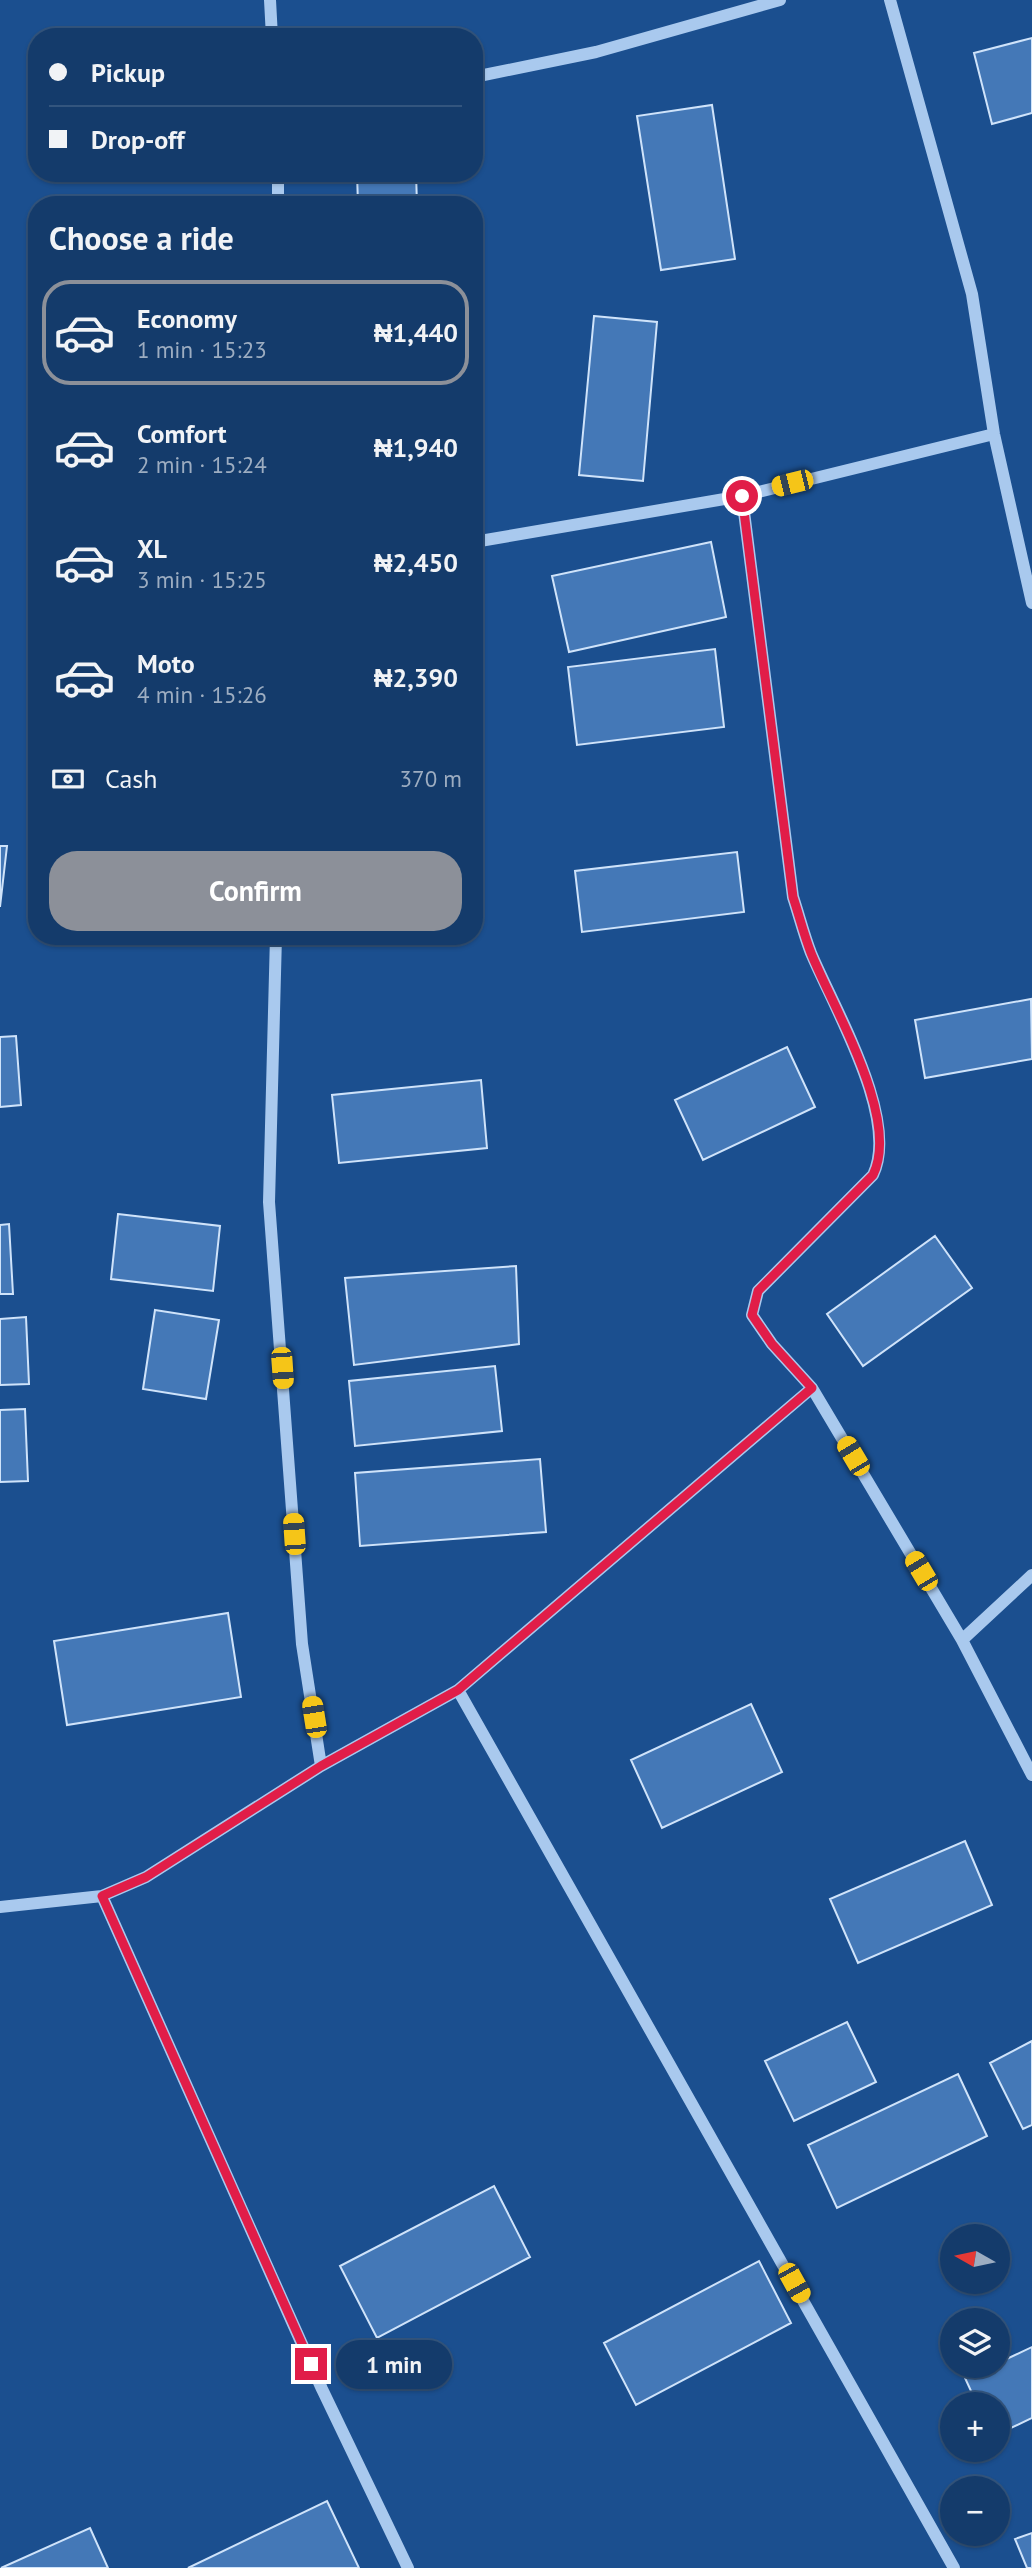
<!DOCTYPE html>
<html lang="en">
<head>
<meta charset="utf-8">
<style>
  body { margin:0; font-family:"PT Sans",sans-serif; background:#1d4271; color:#f1f3f6; height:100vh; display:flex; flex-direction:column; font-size:26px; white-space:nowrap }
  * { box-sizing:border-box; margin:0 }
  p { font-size:23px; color:#9dadc1 }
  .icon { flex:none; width:38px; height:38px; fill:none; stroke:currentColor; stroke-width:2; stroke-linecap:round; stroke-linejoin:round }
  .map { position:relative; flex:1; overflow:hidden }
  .side { position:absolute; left:28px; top:196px; width:455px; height:749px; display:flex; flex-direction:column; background:#143b6b; border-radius:28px; box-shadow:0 2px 5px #0004,0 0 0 2px #33557e }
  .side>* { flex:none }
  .guide { position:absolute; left:28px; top:28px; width:455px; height:154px; border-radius:28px; box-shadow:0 2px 5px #0004,0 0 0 2px #33557e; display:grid; align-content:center; height:154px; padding:0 21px; background:#143b6b }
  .needle { width:46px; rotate:279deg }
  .fabs { position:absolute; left:940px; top:2224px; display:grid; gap:14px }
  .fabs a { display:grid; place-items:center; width:70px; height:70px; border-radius:50%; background:#143b6b; box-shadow:0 2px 5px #0004,0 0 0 2px #33557e; font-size:35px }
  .end { position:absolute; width:32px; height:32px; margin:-16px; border:9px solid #e11d48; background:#fff; box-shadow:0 0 0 4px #fff }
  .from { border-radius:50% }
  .bubble { position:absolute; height:49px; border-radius:24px; background:#143b6b; box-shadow:0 2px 5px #0004,0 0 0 2px #33557e; font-size:23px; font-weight:600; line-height:49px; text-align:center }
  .car { position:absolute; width:21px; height:42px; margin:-21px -10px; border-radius:9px; box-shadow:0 0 5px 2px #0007; background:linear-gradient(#f5c518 24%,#345 0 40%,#f5c518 0 76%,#345 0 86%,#f5c518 0) }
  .guide b { display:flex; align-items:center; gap:24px; height:66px; font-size:26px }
  .guide b+b { border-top:2px solid #33557e }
  .guide i { width:18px; height:18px; background:#f1f3f6 }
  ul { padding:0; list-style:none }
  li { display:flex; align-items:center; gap:21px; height:105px; margin:0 14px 10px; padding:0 7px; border:4px solid transparent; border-radius:28px }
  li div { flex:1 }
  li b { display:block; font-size:26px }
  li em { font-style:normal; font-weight:600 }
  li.active { border-color:#8c9099 }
  li>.icon { width:63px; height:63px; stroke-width:1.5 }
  h2 { padding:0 21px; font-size:32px; line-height:84px }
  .pay { display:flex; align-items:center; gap:18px; height:77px; padding:0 21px; font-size:26px }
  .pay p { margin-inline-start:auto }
  .primary-button { display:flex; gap:14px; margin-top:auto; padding:14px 21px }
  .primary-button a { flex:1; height:80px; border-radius:28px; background:#8c9099; color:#fff; font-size:28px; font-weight:600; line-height:80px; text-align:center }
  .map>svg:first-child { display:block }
  .building { fill:#4478b7; stroke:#cfe3fa; stroke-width:2 }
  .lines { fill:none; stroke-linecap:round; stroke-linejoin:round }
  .minor { stroke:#a9c9ee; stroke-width:12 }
  .route { stroke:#e11d48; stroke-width:9 }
</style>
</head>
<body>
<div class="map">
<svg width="1032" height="2568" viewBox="0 0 1032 2568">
  <rect width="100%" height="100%" fill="#1b4f8f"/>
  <path class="building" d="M1032,38V113L992,124L974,53Z
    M712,105L735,259L661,270L637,116Z
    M357,173H416L417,205H358Z
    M594,316L657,322L643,481L579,475Z
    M711,542L726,617L569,652L552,576Z
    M715,649L724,727L577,745L568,667Z
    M0,846H7L0,907Z
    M737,852L744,912L582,932L575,871Z
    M1031,999L1032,1059L925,1078L915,1020Z
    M16,1036L21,1105L0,1107V1037Z
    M787,1047L815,1107L703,1160L675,1100Z
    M481,1080L487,1148L339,1163L332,1095Z
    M118,1214L220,1226L213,1291L111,1279Z
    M9,1224L13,1294H0V1225Z
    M935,1236L972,1288L863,1366L827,1314Z
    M516,1266L519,1344L354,1365L345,1278Z
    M155,1310L219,1320L206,1399L143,1389Z
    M26,1317L29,1384L0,1385V1319Z
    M495,1366L502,1431L355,1446L349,1381Z
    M25,1409L28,1481L0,1482V1410Z
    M540,1459L546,1532L360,1546L355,1473Z
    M228,1613L241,1697L67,1725L54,1641Z
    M751,1704L782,1772L662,1828L631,1760Z
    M965,1841L992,1905L858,1963L830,1899Z
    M847,2022L876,2082L794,2121L765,2061Z
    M1032,2041V2125L1023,2129L990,2063Z
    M958,2074L987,2136L837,2208L808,2145Z
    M494,2186L530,2257L377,2338L340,2266Z
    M759,2261L791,2323L636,2405L604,2343Z
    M1032,2347V2418L998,2434V2404H977L965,2378L991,2366H998V2363Z
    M327,2501L359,2568H188Z
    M90,2528L108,2568H1Z
    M1032,2533V2568H1027L1015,2539Z"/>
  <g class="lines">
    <path class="minor" d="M270,0L272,37
      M890,0L972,294L994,434L1032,603
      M474,77L596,52L780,0
      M278,173V205
      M742,496L793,897C799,915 804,935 811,953C834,1008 900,1119 873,1175L758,1291L752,1315L772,1344L812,1388L962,1640L1032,1775
      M474,542L742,496L994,434
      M276,936L269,1202L302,1644L321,1766
      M962,1640L1032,1575
      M458,1690L954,2568
      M102,1896L322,2389L408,2568
      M0,1907L102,1896L146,1877L321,1766L458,1690L812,1388"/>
  </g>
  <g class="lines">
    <path class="route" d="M311,2364L102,1896L146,1877L321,1766L458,1690L812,1388L772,1344L752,1315L758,1291L873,1175C901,1119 833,1008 811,953C804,935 799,915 793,897L742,496"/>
  </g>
</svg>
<div class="fabs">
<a><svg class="needle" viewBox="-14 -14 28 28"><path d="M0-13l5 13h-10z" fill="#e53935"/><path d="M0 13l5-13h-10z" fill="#9dadc1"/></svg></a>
<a><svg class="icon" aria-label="layers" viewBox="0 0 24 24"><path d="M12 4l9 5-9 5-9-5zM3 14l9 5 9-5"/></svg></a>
<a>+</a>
<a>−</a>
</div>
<i class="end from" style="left:742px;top:496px"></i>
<i class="end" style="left:311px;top:2364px"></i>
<div class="bubble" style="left:336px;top:2340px;width:116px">1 min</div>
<i class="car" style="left:792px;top:483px;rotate:256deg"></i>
<i class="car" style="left:282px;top:1368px;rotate:176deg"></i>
<i class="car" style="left:853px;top:1456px;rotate:329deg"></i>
<i class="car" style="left:294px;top:1534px;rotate:356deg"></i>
<i class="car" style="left:921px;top:1571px;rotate:329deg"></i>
<i class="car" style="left:314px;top:1717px;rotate:351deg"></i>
<i class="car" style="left:794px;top:2283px;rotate:151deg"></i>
<div class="guide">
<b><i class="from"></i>Pickup</b>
<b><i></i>Drop-off</b>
</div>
<section class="side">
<h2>Choose a ride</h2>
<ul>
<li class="active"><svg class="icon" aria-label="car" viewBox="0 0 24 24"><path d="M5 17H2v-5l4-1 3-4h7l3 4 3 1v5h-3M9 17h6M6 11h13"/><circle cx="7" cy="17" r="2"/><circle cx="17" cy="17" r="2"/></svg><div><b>Economy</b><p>1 min · 15:23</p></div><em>₦1,440</em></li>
<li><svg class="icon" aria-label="car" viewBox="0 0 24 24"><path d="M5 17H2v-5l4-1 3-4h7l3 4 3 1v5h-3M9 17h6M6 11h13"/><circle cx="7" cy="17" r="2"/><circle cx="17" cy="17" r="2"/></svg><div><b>Comfort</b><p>2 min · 15:24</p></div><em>₦1,940</em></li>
<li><svg class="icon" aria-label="car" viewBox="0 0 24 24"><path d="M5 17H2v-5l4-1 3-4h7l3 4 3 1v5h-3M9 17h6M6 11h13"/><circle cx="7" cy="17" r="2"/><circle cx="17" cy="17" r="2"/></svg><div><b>XL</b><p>3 min · 15:25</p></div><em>₦2,450</em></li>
<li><svg class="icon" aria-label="car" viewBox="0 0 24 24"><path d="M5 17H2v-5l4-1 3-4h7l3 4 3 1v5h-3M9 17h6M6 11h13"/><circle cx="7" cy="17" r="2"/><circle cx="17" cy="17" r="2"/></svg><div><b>Moto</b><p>4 min · 15:26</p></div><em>₦2,390</em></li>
</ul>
<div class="pay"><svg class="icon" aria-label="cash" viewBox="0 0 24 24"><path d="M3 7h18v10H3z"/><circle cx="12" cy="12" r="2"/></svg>Cash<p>370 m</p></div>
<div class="primary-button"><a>Confirm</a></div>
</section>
</div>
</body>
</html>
